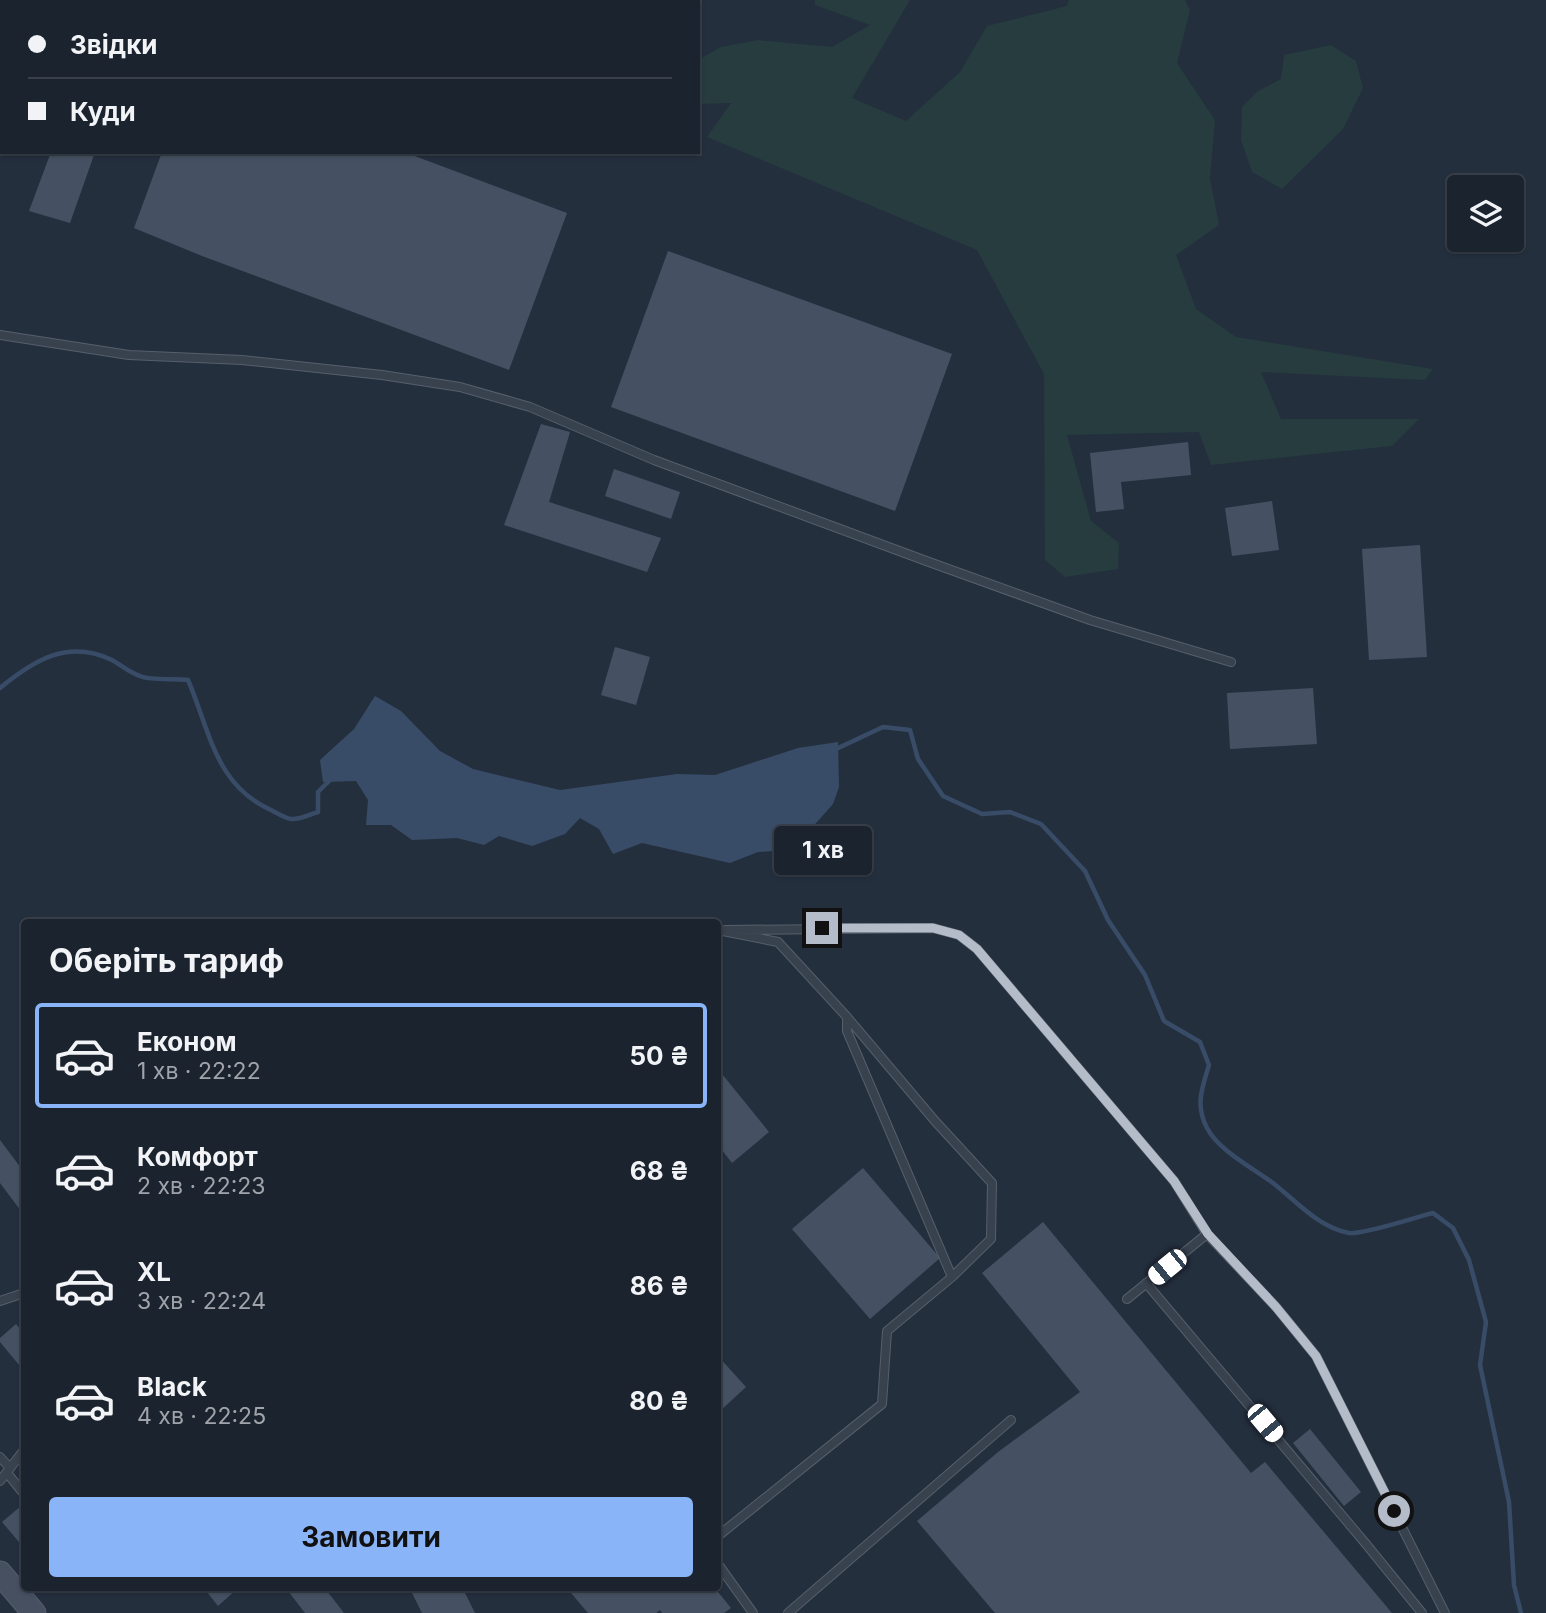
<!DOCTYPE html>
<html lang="uk">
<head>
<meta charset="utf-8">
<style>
  body { margin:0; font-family:Inter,sans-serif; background:#242b36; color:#f1f3f6; height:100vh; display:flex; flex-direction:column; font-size:26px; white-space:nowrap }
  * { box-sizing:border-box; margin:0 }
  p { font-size:23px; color:#a0a4aa }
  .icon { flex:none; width:38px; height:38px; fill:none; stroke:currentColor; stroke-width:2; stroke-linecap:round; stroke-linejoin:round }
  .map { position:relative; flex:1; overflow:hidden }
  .side { position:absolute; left:21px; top:919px; width:700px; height:672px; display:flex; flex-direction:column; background:#1b232e; border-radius:7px; box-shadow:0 2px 5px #0004,0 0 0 2px #39404a }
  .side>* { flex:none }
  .top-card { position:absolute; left:0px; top:0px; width:700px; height:154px; box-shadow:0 2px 5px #0004,0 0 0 2px #39404a; display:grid; align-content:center; height:154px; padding:0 28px; background:#1b232e }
  .buttons { position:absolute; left:1447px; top:175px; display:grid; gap:14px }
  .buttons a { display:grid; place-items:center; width:77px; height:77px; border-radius:7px; background:#1b232e; box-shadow:0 2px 5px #0004,0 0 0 2px #39404a; font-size:35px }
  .end { position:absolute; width:32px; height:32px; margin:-16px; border:9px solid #b4bcc9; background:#111; box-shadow:0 0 0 4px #111 }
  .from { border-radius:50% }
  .bubble { position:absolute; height:49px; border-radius:7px; background:#1b232e; box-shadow:0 2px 5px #0004,0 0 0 2px #39404a; font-size:23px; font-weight:700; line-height:49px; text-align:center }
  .car { position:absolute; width:21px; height:42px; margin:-21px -10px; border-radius:9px; box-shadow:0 0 5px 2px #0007; background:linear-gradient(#fff 24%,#345 0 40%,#fff 0 76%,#345 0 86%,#fff 0) }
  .top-card b { display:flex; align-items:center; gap:24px; height:66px; font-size:26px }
  .top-card b+b { border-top:2px solid #39404a }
  .top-card i { width:18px; height:18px; background:#f1f3f6 }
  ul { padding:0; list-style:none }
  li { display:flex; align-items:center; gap:21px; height:105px; margin:0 14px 10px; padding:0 14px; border:4px solid transparent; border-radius:7px }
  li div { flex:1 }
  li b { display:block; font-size:26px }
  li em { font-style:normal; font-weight:700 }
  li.active { border-color:#8ab4f8 }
  li>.icon { width:63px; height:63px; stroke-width:1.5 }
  h2 { padding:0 28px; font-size:32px; line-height:84px }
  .cta { display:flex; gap:14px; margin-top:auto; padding:14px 28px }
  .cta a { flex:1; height:80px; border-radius:7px; background:#8ab4f8; color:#111; font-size:28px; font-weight:700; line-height:80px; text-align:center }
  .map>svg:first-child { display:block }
  .green { fill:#263c3f }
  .water { fill:#394c67 }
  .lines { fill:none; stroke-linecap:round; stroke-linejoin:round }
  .stream { stroke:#394c67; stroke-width:4.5 }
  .building { fill:#455162 }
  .lane-casing { stroke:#565f6c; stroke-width:10 }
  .secondary-casing { stroke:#565f6c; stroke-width:25 }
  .lane { stroke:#38414e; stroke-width:8 }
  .secondary { stroke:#465061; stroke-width:23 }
  .route { stroke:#b4bcc9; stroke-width:9 }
</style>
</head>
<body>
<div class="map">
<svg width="1546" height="1613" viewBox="0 0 1546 1613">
  <rect width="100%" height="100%" fill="#242f3e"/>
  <path class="green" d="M815,0H910L852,98L906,121L960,72L987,26L1067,6L1069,0H1185L1190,10L1177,63L1215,120L1210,178L1219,225L1176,255L1196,309L1236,337L1433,369L1425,380L1261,372L1281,419H1419L1392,446L1211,465L1199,432L1067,435L1091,521L1119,543L1118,569L1065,577L1045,560L1044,374L977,250L707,137L731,103L698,104V60L721,47L758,40L832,47L870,25L815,5Z
    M1331,45L1356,61L1363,88L1343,129L1282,189L1252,172L1241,140L1242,107L1258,91L1281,79L1284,55Z"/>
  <path class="water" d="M375,696L401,711L440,751L473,769L560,790L677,774L715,775L798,748L838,742L839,787L833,804L792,850L758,852L730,863L642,843L613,854L599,829L580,818L565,834L532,846L499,836L484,845L457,838L412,840L391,825H366L368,800L356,781L323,782L320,760L354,729Z"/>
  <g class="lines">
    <path class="stream" d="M0,688C34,660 68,639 112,660C121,665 130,673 140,676C151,681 175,678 188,680C210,731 215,785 271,810C277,813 285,818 291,819C299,820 311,814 318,812V792L331,779
      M834,750L883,727L910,730L918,759L943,796L982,814L1010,812L1041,824L1085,871L1108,920L1145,975L1164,1021L1200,1042L1209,1065C1202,1088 1195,1105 1207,1128C1219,1151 1253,1168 1273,1183C1296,1201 1318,1227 1349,1233C1363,1235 1416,1217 1433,1213L1453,1228L1469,1260L1486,1322L1480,1365L1509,1502L1514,1585L1521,1613"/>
  </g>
  <path class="building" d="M51,152H95L70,223L29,211Z
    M162,152H404L567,213L509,370L202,256L134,228Z
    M668,251L952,354L895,511L611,407Z
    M541,424L570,432L549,502L661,538L647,572L504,525Z
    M1188,442L1191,475L1121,482L1124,509L1096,512L1090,453Z
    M614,469L680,492L671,519L605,496Z
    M1272,501L1279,550L1232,556L1225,508Z
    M1420,545L1427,657L1369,660L1362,549Z
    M615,647L650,657L636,705L601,695Z
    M1313,688L1317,744L1230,749L1227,693Z
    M718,1069L769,1132L732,1163L718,1145Z
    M0,1140L24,1172V1215L0,1183Z
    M863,1168L940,1258L870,1319L792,1229Z
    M1043,1222L1251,1473L1265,1462L1392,1613H995L917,1521L998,1452L1080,1392L982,1273Z
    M16,1324L24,1334V1371L0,1342V1338Z
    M718,1356L746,1387L720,1411L718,1408Z
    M1310,1429L1361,1492L1344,1506L1293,1443Z
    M21,1506L24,1510V1548L2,1522Z
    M203,1587H234L236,1590L218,1606Z
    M285,1587H324L344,1613H305Z
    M409,1587H462L475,1613H422Z
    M566,1587H714L731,1608L724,1613H662L660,1610L656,1613H588Z"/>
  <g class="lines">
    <defs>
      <path id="lane" d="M0,335L129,355L242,360L382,375L460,387L530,407L654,460L929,562L1090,620L1231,662
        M718,930L778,942L847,1017V1031L952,1277
        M725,930L933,928L959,935L977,949L1174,1181L1207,1234L1276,1307L1316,1356L1445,1613
        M1146,1283L1366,1544L1422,1613
        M1127,1299L1207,1234
        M0,1301L24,1293
        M0,1457L10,1468
        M7,1473L24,1494
        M0,1481L24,1450
        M718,1536L882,1404L887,1331L952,1277L991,1239L992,1183L935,1121L847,1017
        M718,1564L753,1613
        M788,1613L1011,1420"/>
      <path id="secondary" d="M0,1573L34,1613"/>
    </defs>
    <use href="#lane" class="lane-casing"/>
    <use href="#secondary" class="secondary-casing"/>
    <use href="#lane" class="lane"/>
    <use href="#secondary" class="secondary"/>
  </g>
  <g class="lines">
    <path class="route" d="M822,928H933L959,935L977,949L1174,1181L1208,1234L1276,1307L1316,1356L1394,1511"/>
  </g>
</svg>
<div class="buttons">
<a><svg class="icon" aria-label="layers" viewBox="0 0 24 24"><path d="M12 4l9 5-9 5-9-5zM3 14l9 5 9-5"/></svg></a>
</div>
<i class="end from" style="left:1394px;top:1511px"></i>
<i class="end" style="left:822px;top:928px"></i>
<div class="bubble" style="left:774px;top:826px;width:98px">1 хв</div>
<i class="car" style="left:1167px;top:1267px;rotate:231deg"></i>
<i class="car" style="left:1265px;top:1423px;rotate:140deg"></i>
<div class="top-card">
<b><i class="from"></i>Звідки</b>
<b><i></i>Куди</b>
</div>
<section class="side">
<h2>Оберіть тариф</h2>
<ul>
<li class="active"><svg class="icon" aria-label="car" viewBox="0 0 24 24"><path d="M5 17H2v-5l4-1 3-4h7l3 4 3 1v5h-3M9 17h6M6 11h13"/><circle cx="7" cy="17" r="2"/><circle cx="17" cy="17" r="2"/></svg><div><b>Економ</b><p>1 хв · 22:22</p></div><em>50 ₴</em></li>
<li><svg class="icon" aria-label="car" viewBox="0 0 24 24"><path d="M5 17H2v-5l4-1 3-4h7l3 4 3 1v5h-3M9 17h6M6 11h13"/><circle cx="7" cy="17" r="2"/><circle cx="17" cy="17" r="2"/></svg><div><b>Комфорт</b><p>2 хв · 22:23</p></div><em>68 ₴</em></li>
<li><svg class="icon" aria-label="car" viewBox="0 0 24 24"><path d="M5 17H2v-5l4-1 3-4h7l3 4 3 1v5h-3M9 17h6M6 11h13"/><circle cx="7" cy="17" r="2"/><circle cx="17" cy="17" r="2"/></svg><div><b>XL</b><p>3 хв · 22:24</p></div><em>86 ₴</em></li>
<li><svg class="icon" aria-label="car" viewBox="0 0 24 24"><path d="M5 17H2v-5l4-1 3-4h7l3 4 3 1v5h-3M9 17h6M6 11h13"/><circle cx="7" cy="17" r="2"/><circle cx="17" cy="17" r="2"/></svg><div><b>Black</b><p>4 хв · 22:25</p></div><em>80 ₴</em></li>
</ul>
<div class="cta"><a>Замовити</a></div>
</section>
</div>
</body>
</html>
